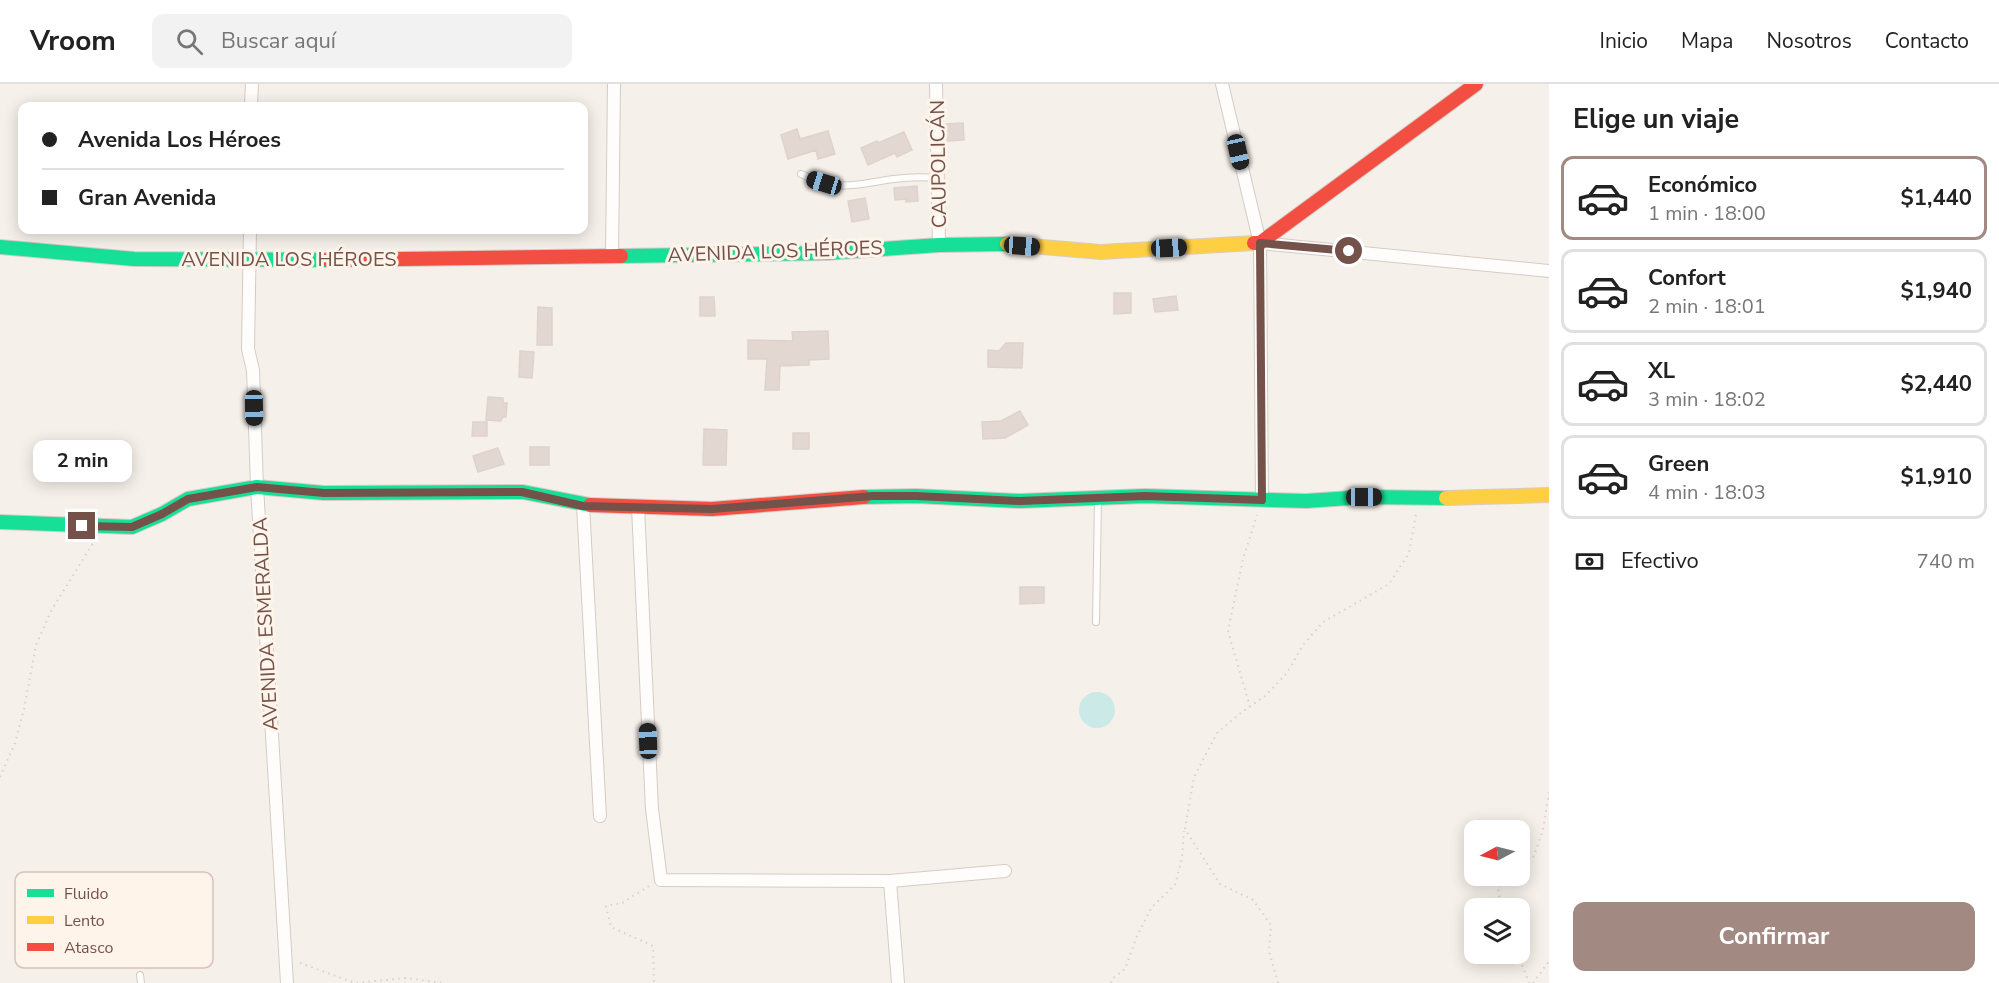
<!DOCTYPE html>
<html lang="es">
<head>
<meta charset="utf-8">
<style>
  body { margin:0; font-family:"Nunito Sans",sans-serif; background:#f2f2f2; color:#222; height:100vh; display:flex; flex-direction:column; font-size:22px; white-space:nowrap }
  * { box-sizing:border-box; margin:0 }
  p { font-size:20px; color:#767676 }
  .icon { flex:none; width:33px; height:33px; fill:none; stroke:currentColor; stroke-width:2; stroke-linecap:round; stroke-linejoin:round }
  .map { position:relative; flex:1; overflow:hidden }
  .drawer { display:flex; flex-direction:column; background:#fff; width:450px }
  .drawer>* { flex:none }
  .hud { position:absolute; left:18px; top:18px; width:570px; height:132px; border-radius:12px; box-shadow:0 3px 15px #0003; display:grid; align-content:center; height:132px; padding:0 24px; background:#fff }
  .needle { width:39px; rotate:263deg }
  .controls { position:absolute; left:1464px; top:736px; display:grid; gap:12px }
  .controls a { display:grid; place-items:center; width:66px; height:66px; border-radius:12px; background:#fff; box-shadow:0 3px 15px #0003; font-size:30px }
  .end { position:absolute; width:27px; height:27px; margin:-14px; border:8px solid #74524a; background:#fff; box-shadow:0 0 0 3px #fff }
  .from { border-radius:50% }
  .bubble { position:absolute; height:42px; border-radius:12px; background:#fff; box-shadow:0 3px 15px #0003; font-size:20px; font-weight:700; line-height:42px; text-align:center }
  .car { position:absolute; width:18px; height:36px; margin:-18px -9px; border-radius:8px; box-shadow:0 0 4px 2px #0007; background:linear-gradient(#222 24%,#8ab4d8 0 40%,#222 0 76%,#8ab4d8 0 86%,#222 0) }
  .hud b { display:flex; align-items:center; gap:21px; height:57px; font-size:22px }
  .hud b+b { border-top:2px solid #e0e0e0 }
  .hud i { width:15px; height:15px; background:#222 }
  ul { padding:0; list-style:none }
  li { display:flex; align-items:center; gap:18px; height:84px; margin:0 12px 9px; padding:0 12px; border:3px solid #e0e0e0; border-radius:12px }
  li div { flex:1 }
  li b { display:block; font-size:22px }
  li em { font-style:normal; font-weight:700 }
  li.on { border-color:#a28982 }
  li>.icon { width:54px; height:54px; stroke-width:1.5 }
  h2 { padding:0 24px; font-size:27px; line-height:72px }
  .pay { display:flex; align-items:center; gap:15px; height:66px; padding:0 24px; font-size:22px }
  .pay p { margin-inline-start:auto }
  .cta { display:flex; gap:12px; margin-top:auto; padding:12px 24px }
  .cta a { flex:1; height:69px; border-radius:12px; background:#a28982; color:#fff; font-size:24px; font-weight:700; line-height:69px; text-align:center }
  header { display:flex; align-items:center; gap:36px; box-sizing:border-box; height:84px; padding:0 30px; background:#fff; border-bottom:2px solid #e0e0e0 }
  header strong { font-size:28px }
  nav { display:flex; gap:33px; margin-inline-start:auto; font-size:21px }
  .search { width:420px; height:54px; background:#f2f2f2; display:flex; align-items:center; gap:15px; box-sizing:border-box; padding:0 21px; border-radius:12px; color:#767676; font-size:22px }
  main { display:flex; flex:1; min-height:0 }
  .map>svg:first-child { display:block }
  .water { fill:#cbe9e6 }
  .building { fill:#e3d7d1; stroke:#dfd2cc; stroke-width:1.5 }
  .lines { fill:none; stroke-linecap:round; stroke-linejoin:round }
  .lane-casing { stroke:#d5cbc6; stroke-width:8 }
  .street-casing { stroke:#d5cbc6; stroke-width:14 }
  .fast-casing { stroke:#d7ccc7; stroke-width:16 }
  .slow-casing { stroke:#d7ccc7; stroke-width:16 }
  .jam-casing { stroke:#d7ccc7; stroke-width:16 }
  .path { stroke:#dad0ce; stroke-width:2; stroke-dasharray:1.5 4.5; stroke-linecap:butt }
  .lane { stroke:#fefdfc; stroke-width:6 }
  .street { stroke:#fefdfc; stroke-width:12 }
  .fast { stroke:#16e098; stroke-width:14 }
  .slow { stroke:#ffcf43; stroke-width:14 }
  .jam { stroke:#f24e42; stroke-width:14 }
  .route { stroke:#74524a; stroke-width:8 }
  .labels { text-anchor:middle; stroke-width:6; stroke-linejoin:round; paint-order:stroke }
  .street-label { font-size:20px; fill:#74524a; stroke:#fff4ea }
  .key { fill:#fff4ea; stroke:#d5c3ba; stroke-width:1.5 }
  .key-label { font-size:16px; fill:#74524a }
</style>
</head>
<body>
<header>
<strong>Vroom</strong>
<div class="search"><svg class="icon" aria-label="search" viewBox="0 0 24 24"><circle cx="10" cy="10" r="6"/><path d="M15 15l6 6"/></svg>Buscar aquí</div>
<nav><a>Inicio</a><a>Mapa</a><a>Nosotros</a><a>Contacto</a></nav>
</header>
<main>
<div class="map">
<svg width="1549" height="899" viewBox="0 0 1549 899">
  <rect width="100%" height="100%" fill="#f6f0ea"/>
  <path class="water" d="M1079 626a18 18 0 1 1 36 0a18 18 0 1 1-36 0Z"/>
  <path class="building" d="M963,39L964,56L947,57L946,40Z
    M797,45L800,55L828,47L835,70L818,75L816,66L788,75L781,51Z
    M904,48L912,66L897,73L895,69L868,81L861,64L877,57L878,59Z
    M917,102L918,117L906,118V115L895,116L894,104Z
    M865,114L869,135L852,138L848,117Z
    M1114,209H1131V229L1114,230Z
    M1176,212L1178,226L1155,228L1153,215Z
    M700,213H714L715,232H700Z
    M538,223L552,224V261H537Z
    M828,247L829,275L809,276V281L780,282L779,306H765L767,275H748V256L793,257L792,248Z
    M1006,259H1023L1022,284L988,283V266L999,267Z
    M520,267L534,268L532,294L519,293Z
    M488,313L503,314V319H507L506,333H503L501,337L486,336Z
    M1020,327L1028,341L1005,354L983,355L982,338L1001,337Z
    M473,338H487V352H472Z
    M704,345L727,346L726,381H703Z
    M793,349H809V365H793Z
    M530,363H549V381H530Z
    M498,364L504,380L478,388L473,372Z
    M1020,503H1044V519L1020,520Z"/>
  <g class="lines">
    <defs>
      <path id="lane" d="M801,90C840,109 855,100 894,95C909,93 923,93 937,94
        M1096,538L1098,415
        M140,891L141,899"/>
      <path id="street" d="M936,0L939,161
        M1222,0L1260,159L1262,416
        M251,22L252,0
        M250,146L248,265L253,286L257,403L287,899
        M1260,159L1549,187
        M612,171L614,0
        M583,421L600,732
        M638,423L652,725L661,796L890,797L1005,787
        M890,797L898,899"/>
      <path id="fast" d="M0,163L134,175L328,176
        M621,172L826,169L939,161L1007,160
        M864,413L916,412L1020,417L1145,412L1306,417L1364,413L1446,414
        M0,438L132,443L162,430L188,415L257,403L324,409L523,408L590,421"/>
      <path id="slow" d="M1007,160L1101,168L1254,159
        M1446,414L1549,411"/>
      <path id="jam" d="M1254,159H1260L1476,0
        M328,176L621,172
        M590,421L712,425L864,413"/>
    </defs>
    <use href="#lane" class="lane-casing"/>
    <use href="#street" class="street-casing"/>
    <use href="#fast" class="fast-casing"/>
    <use href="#slow" class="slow-casing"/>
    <use href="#jam" class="jam-casing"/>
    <path class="path" d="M1250,623L1228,547L1243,475L1257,431
      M0,693L15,659L24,625L36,561L51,527L93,459
      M1520,786L1534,772L1543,746L1549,708
      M649,802L622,819L606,822L611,843L653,862L654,899
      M1501,825L1498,803L1512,792
      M1518,870L1529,899
      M300,879L355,899L406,894L443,899
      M1111,899L1113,894L1125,885L1137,852L1152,823L1175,801L1182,774L1184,747
      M1278,899L1269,867L1271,841L1253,816L1220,800L1185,745L1194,693L1217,649L1238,631L1265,612L1287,589L1303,561L1323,538L1389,500L1409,469L1416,430
      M1533,899L1549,877"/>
    <use href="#lane" class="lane"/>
    <use href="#street" class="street"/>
    <use href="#fast" class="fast"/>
    <use href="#slow" class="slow"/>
    <use href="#jam" class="jam"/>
  </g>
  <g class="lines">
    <path class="route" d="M82,442L132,443L162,430L188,415L257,403L324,409L522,408L583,422L712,425L873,412H916L1020,417L1145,412L1262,416L1260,159L1349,167"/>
  </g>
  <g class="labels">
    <g class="street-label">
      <text transform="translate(938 80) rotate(-91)" y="7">CAUPOLICÁN</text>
      <text transform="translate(775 167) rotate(-2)" y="7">AVENIDA LOS HÉROES</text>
      <text x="289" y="182">AVENIDA LOS HÉROES</text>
      <text transform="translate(265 540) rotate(-93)" y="7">AVENIDA ESMERALDA</text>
    </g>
  </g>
  <rect x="15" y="788" width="198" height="96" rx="9" class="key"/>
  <rect x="27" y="805" width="27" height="8" fill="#16e098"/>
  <rect x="27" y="832" width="27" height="8" fill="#ffcf43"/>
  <rect x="27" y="859" width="27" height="8" fill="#f24e42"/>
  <g class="key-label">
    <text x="64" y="815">Fluido</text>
    <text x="64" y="842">Lento</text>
    <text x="64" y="869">Atasco</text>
  </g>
</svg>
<div class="controls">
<a><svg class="needle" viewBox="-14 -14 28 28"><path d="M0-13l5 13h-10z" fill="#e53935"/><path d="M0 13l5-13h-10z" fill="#767676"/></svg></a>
<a><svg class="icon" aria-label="layers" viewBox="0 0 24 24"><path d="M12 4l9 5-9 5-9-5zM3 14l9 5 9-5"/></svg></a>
</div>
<i class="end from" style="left:1349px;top:167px"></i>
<i class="end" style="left:82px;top:442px"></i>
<div class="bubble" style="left:33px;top:356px;width:99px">2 min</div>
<i class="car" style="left:1238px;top:68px;rotate:167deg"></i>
<i class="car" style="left:824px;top:99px;rotate:287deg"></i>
<i class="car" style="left:1022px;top:162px;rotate:94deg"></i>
<i class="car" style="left:1169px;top:164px;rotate:87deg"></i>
<i class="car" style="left:254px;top:324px;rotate:179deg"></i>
<i class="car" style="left:1364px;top:413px;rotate:90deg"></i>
<i class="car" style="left:648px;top:657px;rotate:358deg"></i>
<div class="hud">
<b><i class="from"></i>Avenida Los Héroes</b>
<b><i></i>Gran Avenida</b>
</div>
</div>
<section class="drawer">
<h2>Elige un viaje</h2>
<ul>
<li class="on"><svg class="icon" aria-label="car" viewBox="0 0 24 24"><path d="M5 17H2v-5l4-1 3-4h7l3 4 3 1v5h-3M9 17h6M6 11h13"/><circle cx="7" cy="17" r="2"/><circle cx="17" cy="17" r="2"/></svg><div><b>Económico</b><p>1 min · 18:00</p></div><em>$1,440</em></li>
<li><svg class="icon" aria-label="car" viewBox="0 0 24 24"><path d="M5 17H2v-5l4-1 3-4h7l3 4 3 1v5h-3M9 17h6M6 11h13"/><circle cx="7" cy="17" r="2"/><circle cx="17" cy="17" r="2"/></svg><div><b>Confort</b><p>2 min · 18:01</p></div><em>$1,940</em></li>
<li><svg class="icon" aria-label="car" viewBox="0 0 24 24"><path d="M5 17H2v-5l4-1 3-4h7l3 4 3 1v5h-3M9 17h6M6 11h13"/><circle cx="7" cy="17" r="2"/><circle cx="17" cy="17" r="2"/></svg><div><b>XL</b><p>3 min · 18:02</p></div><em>$2,440</em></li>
<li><svg class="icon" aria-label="car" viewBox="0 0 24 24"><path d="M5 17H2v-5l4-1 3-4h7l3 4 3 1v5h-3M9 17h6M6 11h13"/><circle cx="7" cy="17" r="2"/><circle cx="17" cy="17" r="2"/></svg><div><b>Green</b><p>4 min · 18:03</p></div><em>$1,910</em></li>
</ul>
<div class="pay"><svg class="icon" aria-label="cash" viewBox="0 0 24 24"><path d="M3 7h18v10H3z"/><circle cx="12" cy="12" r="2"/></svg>Efectivo<p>740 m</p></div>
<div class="cta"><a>Confirmar</a></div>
</section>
</main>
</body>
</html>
